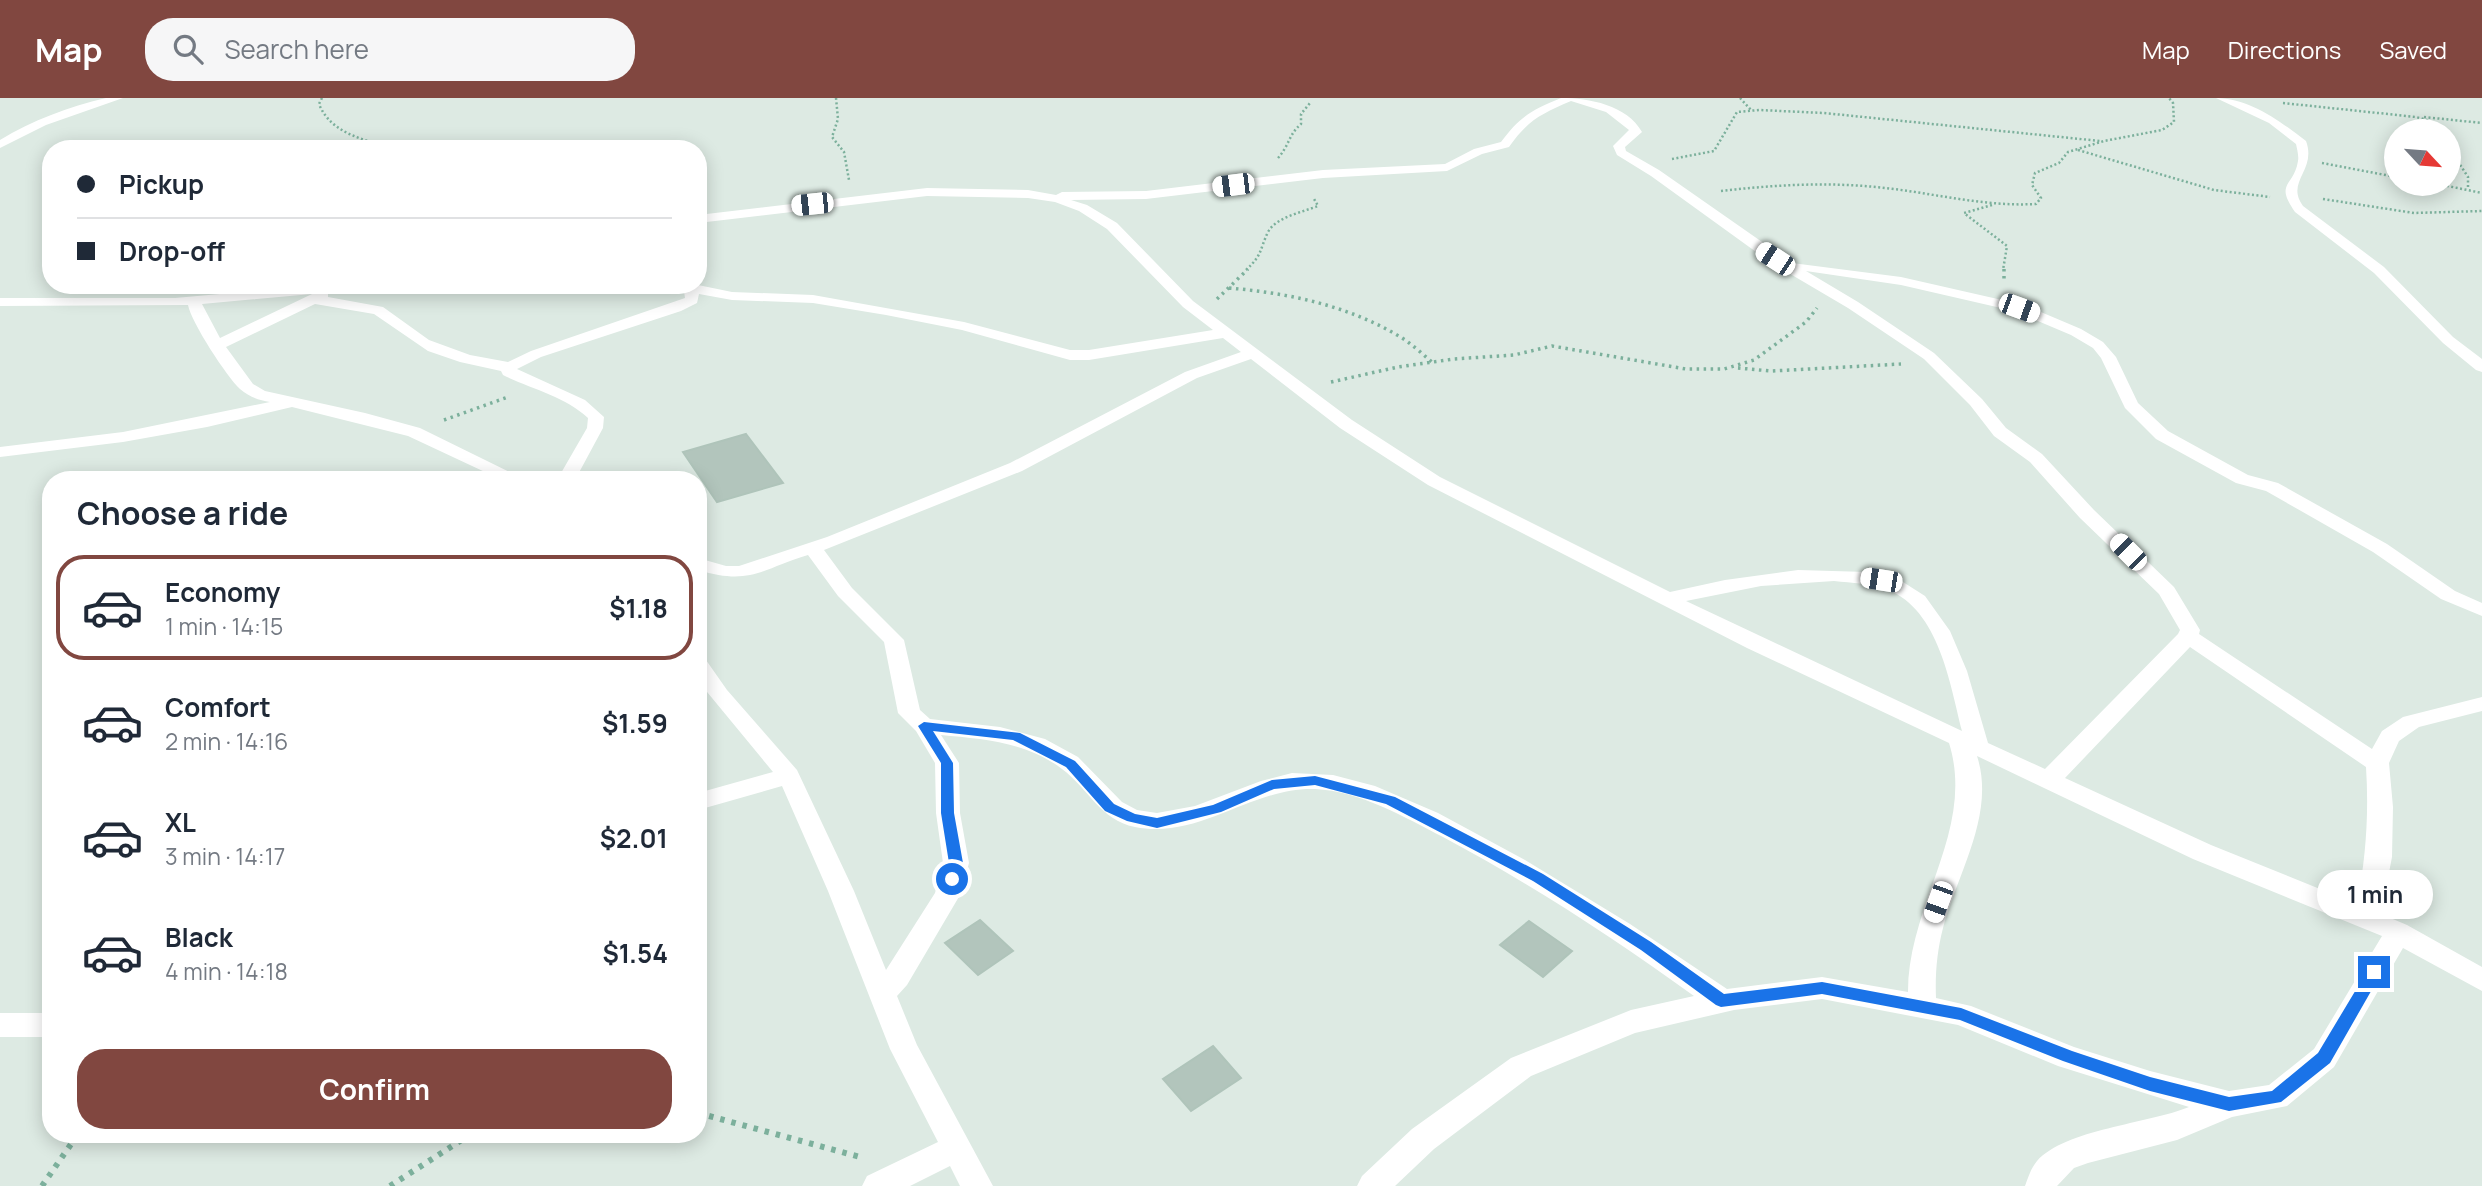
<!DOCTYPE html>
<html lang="en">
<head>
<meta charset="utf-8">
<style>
  body { margin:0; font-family:Manrope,sans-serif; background:#f6f6f7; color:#1f2937; height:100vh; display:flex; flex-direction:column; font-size:26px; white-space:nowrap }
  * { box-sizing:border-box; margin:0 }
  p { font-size:23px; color:#747a83 }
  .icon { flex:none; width:38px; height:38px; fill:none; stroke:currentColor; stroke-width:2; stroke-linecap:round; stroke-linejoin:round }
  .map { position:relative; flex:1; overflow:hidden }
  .details { position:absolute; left:42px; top:373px; width:665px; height:672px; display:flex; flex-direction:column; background:#fff; border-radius:28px; box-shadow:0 4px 18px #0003 }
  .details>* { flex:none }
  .top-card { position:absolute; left:42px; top:42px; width:665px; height:154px; border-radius:28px; box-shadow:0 4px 18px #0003; display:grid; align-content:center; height:154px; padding:0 35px; background:#fff }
  .needle { width:46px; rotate:116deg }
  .controls { position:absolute; left:2384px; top:21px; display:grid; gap:14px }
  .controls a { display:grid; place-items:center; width:77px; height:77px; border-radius:50%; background:#fff; box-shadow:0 4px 18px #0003; font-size:35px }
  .end { position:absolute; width:32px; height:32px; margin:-16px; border:9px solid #1a73e8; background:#fff; box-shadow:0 0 0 4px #fff }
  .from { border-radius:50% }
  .bubble { position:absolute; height:49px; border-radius:24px; background:#fff; box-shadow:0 4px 18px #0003; font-size:23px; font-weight:700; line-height:49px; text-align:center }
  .car { position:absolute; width:21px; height:42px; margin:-21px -10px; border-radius:9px; box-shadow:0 0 5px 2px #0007; background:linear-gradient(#fff 24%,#345 0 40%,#fff 0 76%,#345 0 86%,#fff 0) }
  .top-card b { display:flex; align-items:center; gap:24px; height:66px; font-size:26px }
  .top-card b+b { border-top:2px solid #e0e1e3 }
  .top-card i { width:18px; height:18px; background:#1f2937 }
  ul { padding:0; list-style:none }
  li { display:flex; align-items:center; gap:21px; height:105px; margin:0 14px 10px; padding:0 21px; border:4px solid transparent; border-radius:28px }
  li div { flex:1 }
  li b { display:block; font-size:26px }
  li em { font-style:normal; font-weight:700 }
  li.active { border-color:#814740 }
  li>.icon { width:63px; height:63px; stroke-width:1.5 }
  h2 { padding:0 35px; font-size:32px; line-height:84px }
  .primary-button { display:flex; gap:14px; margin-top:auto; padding:14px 35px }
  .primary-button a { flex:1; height:80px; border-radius:28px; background:#814740; color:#fff; font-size:28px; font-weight:700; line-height:80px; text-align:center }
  header { display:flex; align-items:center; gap:42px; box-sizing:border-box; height:98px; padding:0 35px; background:#814740; color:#fff }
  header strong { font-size:33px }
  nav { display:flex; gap:38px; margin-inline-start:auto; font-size:24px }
  .search { width:490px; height:63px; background:#f6f6f7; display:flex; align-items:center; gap:18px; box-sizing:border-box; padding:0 24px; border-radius:28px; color:#747a83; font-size:26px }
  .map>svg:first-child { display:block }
  .building { fill:#b2c5bc; stroke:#afc4ba; stroke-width:2 }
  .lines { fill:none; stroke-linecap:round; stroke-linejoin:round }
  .path-far2 { stroke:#7cb09c; stroke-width:2.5; stroke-dasharray:2 2.5; stroke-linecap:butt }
  .path-far1 { stroke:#7cb09c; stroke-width:3.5; stroke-dasharray:2.5 4.5; stroke-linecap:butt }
  .path { stroke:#7cb09c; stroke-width:6; stroke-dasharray:4.5 7; stroke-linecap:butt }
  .minor { fill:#fff; fill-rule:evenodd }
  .route { fill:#1a73e8 }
</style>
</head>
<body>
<header>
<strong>Map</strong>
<div class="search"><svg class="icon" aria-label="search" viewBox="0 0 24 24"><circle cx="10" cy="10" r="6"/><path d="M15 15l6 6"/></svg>Search here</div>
<nav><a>Map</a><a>Directions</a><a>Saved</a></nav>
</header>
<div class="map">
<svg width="2482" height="1088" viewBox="0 0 2482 1088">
  <rect width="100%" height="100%" fill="#ddeae3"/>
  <path class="building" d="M746,336L783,385L717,404L683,354Z
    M980,822L1013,853L978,877L945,845Z
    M1529,823L1572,853L1543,879L1500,847Z
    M1213,948L1241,980L1191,1013L1163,981Z"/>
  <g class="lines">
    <path class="path-far2" d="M322,0L319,6C331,36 364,41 392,51
      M836,0L838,21L832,39L844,54L849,82
      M1740,0L1751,12
      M2283,5L2416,19L2427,22L2440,33
      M2424,19L2482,25
      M2448,48L2468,79V91
      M2078,52L2214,92L2270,99
      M1278,60C1289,48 1289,36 1301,26V16L1310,5
      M1672,61L1714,53L1737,14L1759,12L1824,15L2100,43
      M2322,65L2396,79
      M2438,86L2482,95
      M1721,93C1773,87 1825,84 1876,89C1930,94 1982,109 2036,106L2041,100L2032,87L2035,75L2059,65L2068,54L2104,43L2162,32L2174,24L2173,5L2169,0
      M2323,101L2414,115L2482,113
      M1992,107L1964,115L2007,148L2003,172
      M1246,172C1263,156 1259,153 1268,134C1276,119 1303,114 1318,108L1313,99"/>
    <path class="path-far1" d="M2004,171V185
      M1229,190C1287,195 1346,207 1397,237C1410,244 1421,255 1432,264
      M1217,201L1248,171
      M1738,270L1771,273L1901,266
      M1331,284L1398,269L1454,261L1514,257L1552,248L1686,271H1724L1754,262L1806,224L1817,210
      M444,322L508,299"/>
    <path class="path" d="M698,1015L864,1060
      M42,1088L78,1036
      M390,1088L471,1036"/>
    <path class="minor" d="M106,0H123L46,27L0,50V42C33,22 68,9 106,0Z
      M1561,0C1589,0 1627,7 1642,34L1625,49L1626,53L1659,72L1792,165L1901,179L2024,207L2081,231L2103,244L2116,259L2138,305L2168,333L2248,377L2278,385L2387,446L2455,493L2482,505V518L2441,501L2373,454L2266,393L2236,385L2156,341L2125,310L2101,260L2093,250L2071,237L2014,213L1901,187L1806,173L1858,204L1934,255L1982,301L2006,330L2042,356L2094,412L2174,489L2200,532L2199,536L2372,651L2382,633L2403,619L2482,599V613L2419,629L2399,643L2389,665L2393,709L2392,759L2381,816L2407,827L2482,869V893L2403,850L2334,969L2287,1008L2232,1019L2177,1042L2088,1065L2074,1070L2057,1088H2025C2028,1080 2031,1070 2037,1063C2066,1031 2147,1026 2189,1009L2058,968L1958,927L1822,901L1734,912L1635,935L1531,978L1434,1051L1395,1088H1357L1362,1078L1412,1031L1511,960L1631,912L1694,898C1614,840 1531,786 1443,739C1404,719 1360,693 1315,691C1251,689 1200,742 1135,729C1100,722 1089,691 1062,671C1027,644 983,641 941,637L959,665L960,715L969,765L960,797L907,887L897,898L917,947L993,1088H960L950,1068L910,1088H862L867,1078L938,1044L890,951L828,793L782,688L698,712V695L773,674L698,583V560L706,562L727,592L797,672L854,793L886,872L935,795L943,765L936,715L935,665L916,633L898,615L884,544L838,498L808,457C761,471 751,488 698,472V460L726,468H739L827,439L1010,365L1185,274L1241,254L1223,240L1089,262H1070L962,232L886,217L813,205L732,202L699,196L697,205L681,213L541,259L517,271L585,302L604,319L603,330L575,382H557L587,330L588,320C565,298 531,291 503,277L501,273L460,264L428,253L374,216L315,206L226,249L253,286L265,293L365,315L420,330L526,382H502L408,338L292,309L207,329L123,344L0,359V349L123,334L270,304C259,302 249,299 240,291C227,279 191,224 188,207L0,208V200H175L318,187H376L369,191L328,195V199L383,209L429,242L470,257L508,264L531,253L685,200L684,193L668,187H698L732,194L813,197L964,224L1070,252H1089L1213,232L1183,209L1107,131L1079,113L1055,104L1028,100L927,98L698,125V117L927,90L1028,92L1056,97L1062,94L1146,93L1323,72L1445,66L1474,51L1501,44C1520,18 1532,12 1561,0ZM1571,3L1606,14L1629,32L1613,48L1617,57L1651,78L1770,164L1848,210L1924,261L1970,307L1994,338L2030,364L2080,420L2159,496L2180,532L2178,536L2045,671L1988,645L1967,573L1950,533L1925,498L1903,484L1867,474L1798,472L1725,482L1670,494L1440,379L1352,322L1193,203L1117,125L1087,107L1071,102L1146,101L1323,80L1447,73L1482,56L1509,49C1528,22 1541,16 1571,3ZM312,196L220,240L202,206ZM1251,261L1340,330L1428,387L1747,550L1949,645C1976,732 1908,805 1908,894L1822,879L1727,891L1630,826L1525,762L1438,715L1375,688L1333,677L1292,675L1261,683L1195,708L1157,715L1137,712L1122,704L1078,659L1045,641L1000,629L930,621L920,612L904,542L852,490L824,452L1022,373L1197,280ZM1834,483C1852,485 1871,485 1888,492C1939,512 1950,586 1962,633L1686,503L1761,488ZM2190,549L2366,669C2369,716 2366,759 2357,806L2211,747L2065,680ZM1977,658L2193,761L2382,838L2314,951L2269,987L2229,993L2150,973L2074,949L1971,908L1936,900C1935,876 1937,853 1943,830C1957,776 1996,716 1977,658Z
      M2216,0C2249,0 2280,23 2306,43C2317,73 2285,83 2303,108L2384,169L2453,239L2482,261V274L2476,272L2443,245L2374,175L2295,114C2274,84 2294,89 2298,63C2299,58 2297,51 2296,46L2269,25Z
      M0,915H51V939H0Z"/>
  </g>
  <path class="route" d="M924,624L1020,635L1075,663L1114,706L1135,716L1157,720L1213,707L1272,682L1315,678L1395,699L1543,776L1651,844L1724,896L1822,884L1961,910L2072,953L2150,979L2229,999L2272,993L2318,955L2369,870H2380L2382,874L2330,965L2281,1004L2229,1013L2150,993L2063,963L1960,922L1822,896L1721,909L1716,907L1641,852L1533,783L1386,706L1315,687L1274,691L1221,714L1157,730L1127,723L1105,713L1066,669L1013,642L933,633L953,665L954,715L963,765L959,781L952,786L945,781L949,765L941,715V665L918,628Z"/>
</svg>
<div class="controls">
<a><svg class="needle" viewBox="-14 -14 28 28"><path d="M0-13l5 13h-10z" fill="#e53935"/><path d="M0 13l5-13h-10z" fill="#747a83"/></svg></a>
</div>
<i class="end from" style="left:952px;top:781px"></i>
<i class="end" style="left:2374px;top:874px"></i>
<div class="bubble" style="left:2317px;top:772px;width:116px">1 min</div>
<i class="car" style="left:1233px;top:87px;rotate:263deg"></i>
<i class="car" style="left:812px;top:106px;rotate:264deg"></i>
<i class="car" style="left:1775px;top:161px;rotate:303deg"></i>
<i class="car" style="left:2019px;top:210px;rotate:110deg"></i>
<i class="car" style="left:2128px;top:454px;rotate:315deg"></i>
<i class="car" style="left:1881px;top:482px;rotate:279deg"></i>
<i class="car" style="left:1938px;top:804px;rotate:200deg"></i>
<div class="top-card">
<b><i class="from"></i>Pickup</b>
<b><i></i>Drop-off</b>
</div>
<section class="details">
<h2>Choose a ride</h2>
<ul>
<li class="active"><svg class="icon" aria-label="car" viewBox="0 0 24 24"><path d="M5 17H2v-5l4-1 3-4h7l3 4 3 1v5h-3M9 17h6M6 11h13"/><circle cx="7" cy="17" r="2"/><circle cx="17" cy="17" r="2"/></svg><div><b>Economy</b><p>1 min · 14:15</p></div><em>$1.18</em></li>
<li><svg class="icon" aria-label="car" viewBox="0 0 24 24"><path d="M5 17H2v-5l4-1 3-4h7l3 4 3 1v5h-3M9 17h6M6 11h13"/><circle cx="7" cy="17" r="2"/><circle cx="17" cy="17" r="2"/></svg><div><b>Comfort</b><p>2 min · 14:16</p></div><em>$1.59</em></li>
<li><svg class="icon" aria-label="car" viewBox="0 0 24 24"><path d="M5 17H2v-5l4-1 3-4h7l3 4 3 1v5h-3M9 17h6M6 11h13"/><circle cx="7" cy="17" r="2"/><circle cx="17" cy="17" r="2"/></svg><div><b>XL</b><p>3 min · 14:17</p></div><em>$2.01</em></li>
<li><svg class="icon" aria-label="car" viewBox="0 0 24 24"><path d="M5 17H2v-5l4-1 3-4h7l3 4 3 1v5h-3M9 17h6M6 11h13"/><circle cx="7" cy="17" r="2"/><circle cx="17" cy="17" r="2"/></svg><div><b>Black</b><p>4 min · 14:18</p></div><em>$1.54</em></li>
</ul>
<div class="primary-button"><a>Confirm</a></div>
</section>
</div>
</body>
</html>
